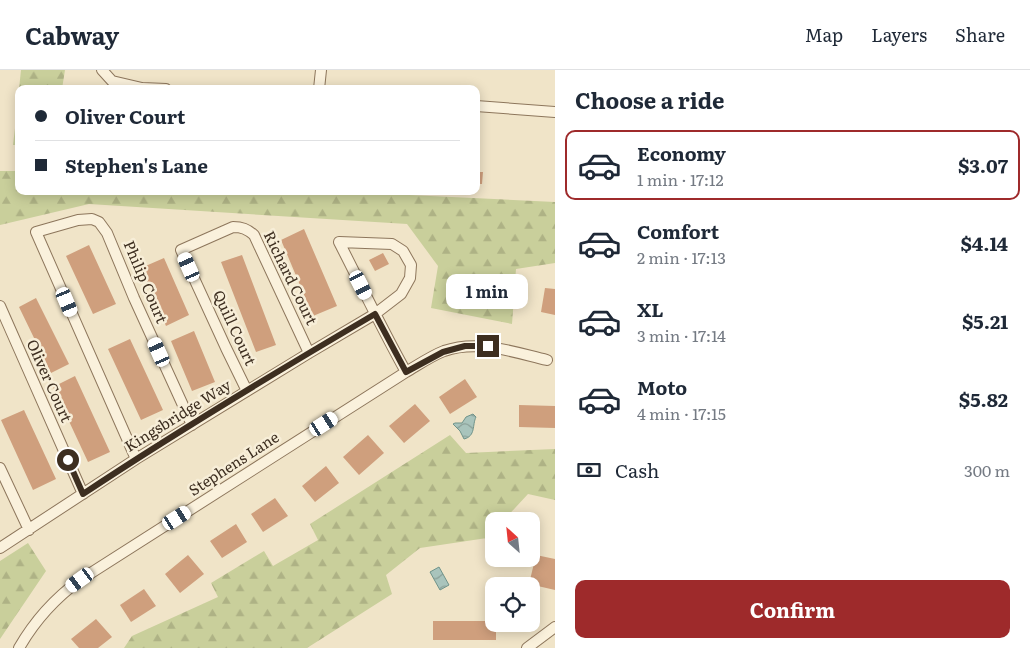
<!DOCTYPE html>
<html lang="en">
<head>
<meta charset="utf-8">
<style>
  body { margin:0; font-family:Literata,serif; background:#f6f6f7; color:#1f2937; height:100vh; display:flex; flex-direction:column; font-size:19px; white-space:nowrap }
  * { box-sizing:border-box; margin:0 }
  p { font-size:16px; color:#747a83 }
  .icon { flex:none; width:28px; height:28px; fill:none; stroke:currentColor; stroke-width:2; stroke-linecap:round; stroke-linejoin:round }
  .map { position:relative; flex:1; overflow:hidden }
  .side { display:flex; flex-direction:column; background:#fff; width:475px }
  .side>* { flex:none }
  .top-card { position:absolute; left:15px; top:15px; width:465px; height:110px; border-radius:10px; box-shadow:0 2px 12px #0003; display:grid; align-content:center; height:110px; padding:0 20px; background:#fff }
  .needle { width:32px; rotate:333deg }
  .controls { position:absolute; left:485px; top:442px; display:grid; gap:10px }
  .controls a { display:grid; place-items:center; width:55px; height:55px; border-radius:10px; background:#fff; box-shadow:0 2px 12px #0003; font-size:25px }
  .end { position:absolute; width:22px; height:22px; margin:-11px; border:6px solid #3d2e20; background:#fff; box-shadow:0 0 0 2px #fff }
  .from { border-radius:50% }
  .bubble { position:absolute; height:35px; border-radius:10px; background:#fff; box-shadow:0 2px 12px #0003; font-size:16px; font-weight:700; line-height:35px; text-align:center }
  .car { position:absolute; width:15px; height:30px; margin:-15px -8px; border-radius:6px; box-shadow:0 0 4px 1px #0007; background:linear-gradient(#fff 24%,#345 0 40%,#fff 0 76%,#345 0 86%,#fff 0) }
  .top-card b { display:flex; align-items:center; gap:18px; height:48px; font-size:19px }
  .top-card b+b { border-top:1px solid #e0e1e3 }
  .top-card i { width:12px; height:12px; background:#1f2937 }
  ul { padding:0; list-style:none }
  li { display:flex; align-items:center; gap:15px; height:70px; margin:0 10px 8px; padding:0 10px; border:2px solid transparent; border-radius:10px }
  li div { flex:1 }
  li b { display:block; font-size:19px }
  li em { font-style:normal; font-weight:700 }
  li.selected { border-color:#9e2a2b }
  li>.icon { width:45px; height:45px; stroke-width:1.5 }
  h2 { padding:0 20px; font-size:22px; line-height:60px }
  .pay { display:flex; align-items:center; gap:12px; height:55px; padding:0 20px; font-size:19px }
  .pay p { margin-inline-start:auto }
  .cta { display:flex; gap:10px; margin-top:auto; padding:10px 20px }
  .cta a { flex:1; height:58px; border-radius:10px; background:#9e2a2b; color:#fff; font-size:20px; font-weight:700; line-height:58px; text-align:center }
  header { display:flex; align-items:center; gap:30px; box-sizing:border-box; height:70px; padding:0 25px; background:#fff; border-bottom:1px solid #e0e1e3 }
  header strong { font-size:24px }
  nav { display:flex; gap:28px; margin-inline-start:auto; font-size:18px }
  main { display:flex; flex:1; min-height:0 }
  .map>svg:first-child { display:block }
  .forest { fill:url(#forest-firs) }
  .water { fill:url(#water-waves); stroke:#6f938a }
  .building { fill:#cf9f7d }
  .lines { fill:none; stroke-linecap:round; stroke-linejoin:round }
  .street-casing { stroke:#8d765c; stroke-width:12 }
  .street { stroke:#faf1dc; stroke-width:10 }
  .route { stroke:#3d2e20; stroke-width:6 }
  .labels { text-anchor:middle; stroke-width:5; stroke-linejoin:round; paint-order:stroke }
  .street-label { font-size:15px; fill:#3d2e20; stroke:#f7eed8 }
</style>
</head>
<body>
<header>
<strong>Cabway</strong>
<nav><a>Map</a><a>Layers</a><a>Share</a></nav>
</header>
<main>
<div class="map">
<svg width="555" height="578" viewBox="0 0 555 578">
  <defs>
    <pattern id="forest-firs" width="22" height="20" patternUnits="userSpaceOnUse" patternTransform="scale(1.25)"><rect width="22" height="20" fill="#c9cf9b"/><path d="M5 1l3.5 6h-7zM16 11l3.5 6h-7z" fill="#aeb285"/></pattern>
    <pattern id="water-waves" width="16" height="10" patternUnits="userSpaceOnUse" patternTransform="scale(1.25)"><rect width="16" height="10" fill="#a9c4bc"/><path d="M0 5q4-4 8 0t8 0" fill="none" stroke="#8ba098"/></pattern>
  </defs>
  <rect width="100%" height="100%" fill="#f0e4c8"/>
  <path class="forest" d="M21,0H65L62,19H19Z
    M19,24V75H13Z
    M17,80H19V121H325L555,132V193L516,199L512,254L431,238L438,196L407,154L89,134L0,155V101H16Z
    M450,365L466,383L555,379V430L528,424L503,451H494V461L487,468L420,478L386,505L392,524L307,578H124L132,566L218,527L211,513L264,481L273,496L318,470L310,454Z
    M28,473L46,501L0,569V491Z"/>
  <path class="water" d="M473,344L476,347C472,355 476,366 464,369L460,361L453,354L455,353H462L466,347Z
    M439,497L449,515L440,520L430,502Z"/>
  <path class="building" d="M476,102H483L482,114H476Z
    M304,159L337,236L313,246L281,170Z
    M89,175L116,234L93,244L66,186Z
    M383,183L389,194L375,201L369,190Z
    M242,185L276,275L256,282L221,192Z
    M164,188L189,245L166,256L141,198Z
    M545,218L555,219V245L541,242Z
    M36,228L69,294L51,303L19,237Z
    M194,261L215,312L192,321L171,271Z
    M130,269L163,340L141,350L108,279Z
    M75,306L110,382L88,392L53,317Z
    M465,309L477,327L450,344L439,327Z
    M415,334L430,351L404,373L389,356Z
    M519,335L555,336V358L519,357Z
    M24,340L56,409L33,420L1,350Z
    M368,365L384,383L359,405L343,387Z
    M326,396L339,413L315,432L302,416Z
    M275,428L288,446L263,462L251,444Z
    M236,454L247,472L222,488L210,471Z
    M188,485L204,504L180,523L165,504Z
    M536,485L555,489V520L529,514Z
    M144,519L156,536L131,552L120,535Z
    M96,549L112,567L98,578H79L71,569Z
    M433,551H494V554H496V570H433Z"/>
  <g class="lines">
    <defs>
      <path id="street" d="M102,0L112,11L142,18L166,19
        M319,19L321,0
        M476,36L555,42
        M0,236L83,424
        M247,321L226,278L181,180L233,157C242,157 247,159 254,165L309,283
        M136,389L36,162L78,150L92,149L99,152L107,163L134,228L192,355
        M0,398L29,460
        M0,478L136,389L309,283L375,244L401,224L410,208L411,195L403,181L392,174L339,172C361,215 382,259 406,302
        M19,578C35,550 54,529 80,510L406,302C418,295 431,286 444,281C478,269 513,282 547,290
        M527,578L555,557"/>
    </defs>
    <use href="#street" class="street-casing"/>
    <use href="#street" class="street"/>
  </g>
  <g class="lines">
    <path class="route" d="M68,390L83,424C178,361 276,302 375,244L406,302L443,282L465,276H488"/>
  </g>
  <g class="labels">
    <g class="street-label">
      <text transform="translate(290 208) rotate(64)" y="5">Richard Court</text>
      <text transform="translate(145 212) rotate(67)" y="5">Philip Court</text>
      <text transform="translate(234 258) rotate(65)" y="5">Quill Court</text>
      <text transform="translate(49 311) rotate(66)" y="5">Oliver Court</text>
      <text transform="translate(178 346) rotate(-32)" y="5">Kingsbridge Way</text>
      <text transform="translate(234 394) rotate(-33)" y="5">Stephens Lane</text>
    </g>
  </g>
</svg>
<div class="controls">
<a><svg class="needle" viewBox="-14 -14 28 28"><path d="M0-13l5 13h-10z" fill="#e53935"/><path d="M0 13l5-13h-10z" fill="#747a83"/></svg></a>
<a><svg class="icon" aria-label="locate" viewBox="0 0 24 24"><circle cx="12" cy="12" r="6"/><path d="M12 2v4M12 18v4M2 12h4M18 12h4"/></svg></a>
</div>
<i class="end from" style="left:68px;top:390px"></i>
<i class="end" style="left:488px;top:276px"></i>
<div class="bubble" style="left:446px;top:204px;width:82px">1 min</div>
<i class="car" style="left:189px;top:197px;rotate:336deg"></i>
<i class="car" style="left:361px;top:215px;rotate:153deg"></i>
<i class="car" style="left:67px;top:232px;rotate:157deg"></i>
<i class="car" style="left:159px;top:282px;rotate:336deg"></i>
<i class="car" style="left:324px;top:354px;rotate:57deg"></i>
<i class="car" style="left:177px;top:448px;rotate:58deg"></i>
<i class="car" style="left:80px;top:510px;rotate:234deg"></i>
<div class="top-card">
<b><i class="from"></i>Oliver Court</b>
<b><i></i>Stephen's Lane</b>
</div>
</div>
<section class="side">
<h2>Choose a ride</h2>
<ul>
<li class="selected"><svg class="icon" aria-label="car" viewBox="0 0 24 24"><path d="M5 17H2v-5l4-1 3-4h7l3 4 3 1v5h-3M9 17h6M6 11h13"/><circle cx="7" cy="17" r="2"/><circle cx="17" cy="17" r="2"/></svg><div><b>Economy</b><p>1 min · 17:12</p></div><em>$3.07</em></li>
<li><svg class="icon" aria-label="car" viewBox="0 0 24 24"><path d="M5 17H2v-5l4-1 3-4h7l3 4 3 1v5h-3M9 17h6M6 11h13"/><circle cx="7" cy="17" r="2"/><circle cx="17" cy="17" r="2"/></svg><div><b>Comfort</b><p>2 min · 17:13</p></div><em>$4.14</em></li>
<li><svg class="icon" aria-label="car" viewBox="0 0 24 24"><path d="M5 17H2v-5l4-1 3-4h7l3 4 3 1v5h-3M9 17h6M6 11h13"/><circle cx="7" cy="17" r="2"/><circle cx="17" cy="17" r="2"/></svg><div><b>XL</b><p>3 min · 17:14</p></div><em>$5.21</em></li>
<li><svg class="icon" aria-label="car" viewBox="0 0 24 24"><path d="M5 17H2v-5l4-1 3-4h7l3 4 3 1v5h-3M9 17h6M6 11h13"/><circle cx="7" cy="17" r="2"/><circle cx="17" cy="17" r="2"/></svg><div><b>Moto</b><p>4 min · 17:15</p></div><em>$5.82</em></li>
</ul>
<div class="pay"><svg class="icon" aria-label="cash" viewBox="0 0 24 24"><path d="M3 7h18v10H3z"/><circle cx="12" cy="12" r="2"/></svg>Cash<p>300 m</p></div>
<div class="cta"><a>Confirm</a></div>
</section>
</main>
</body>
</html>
